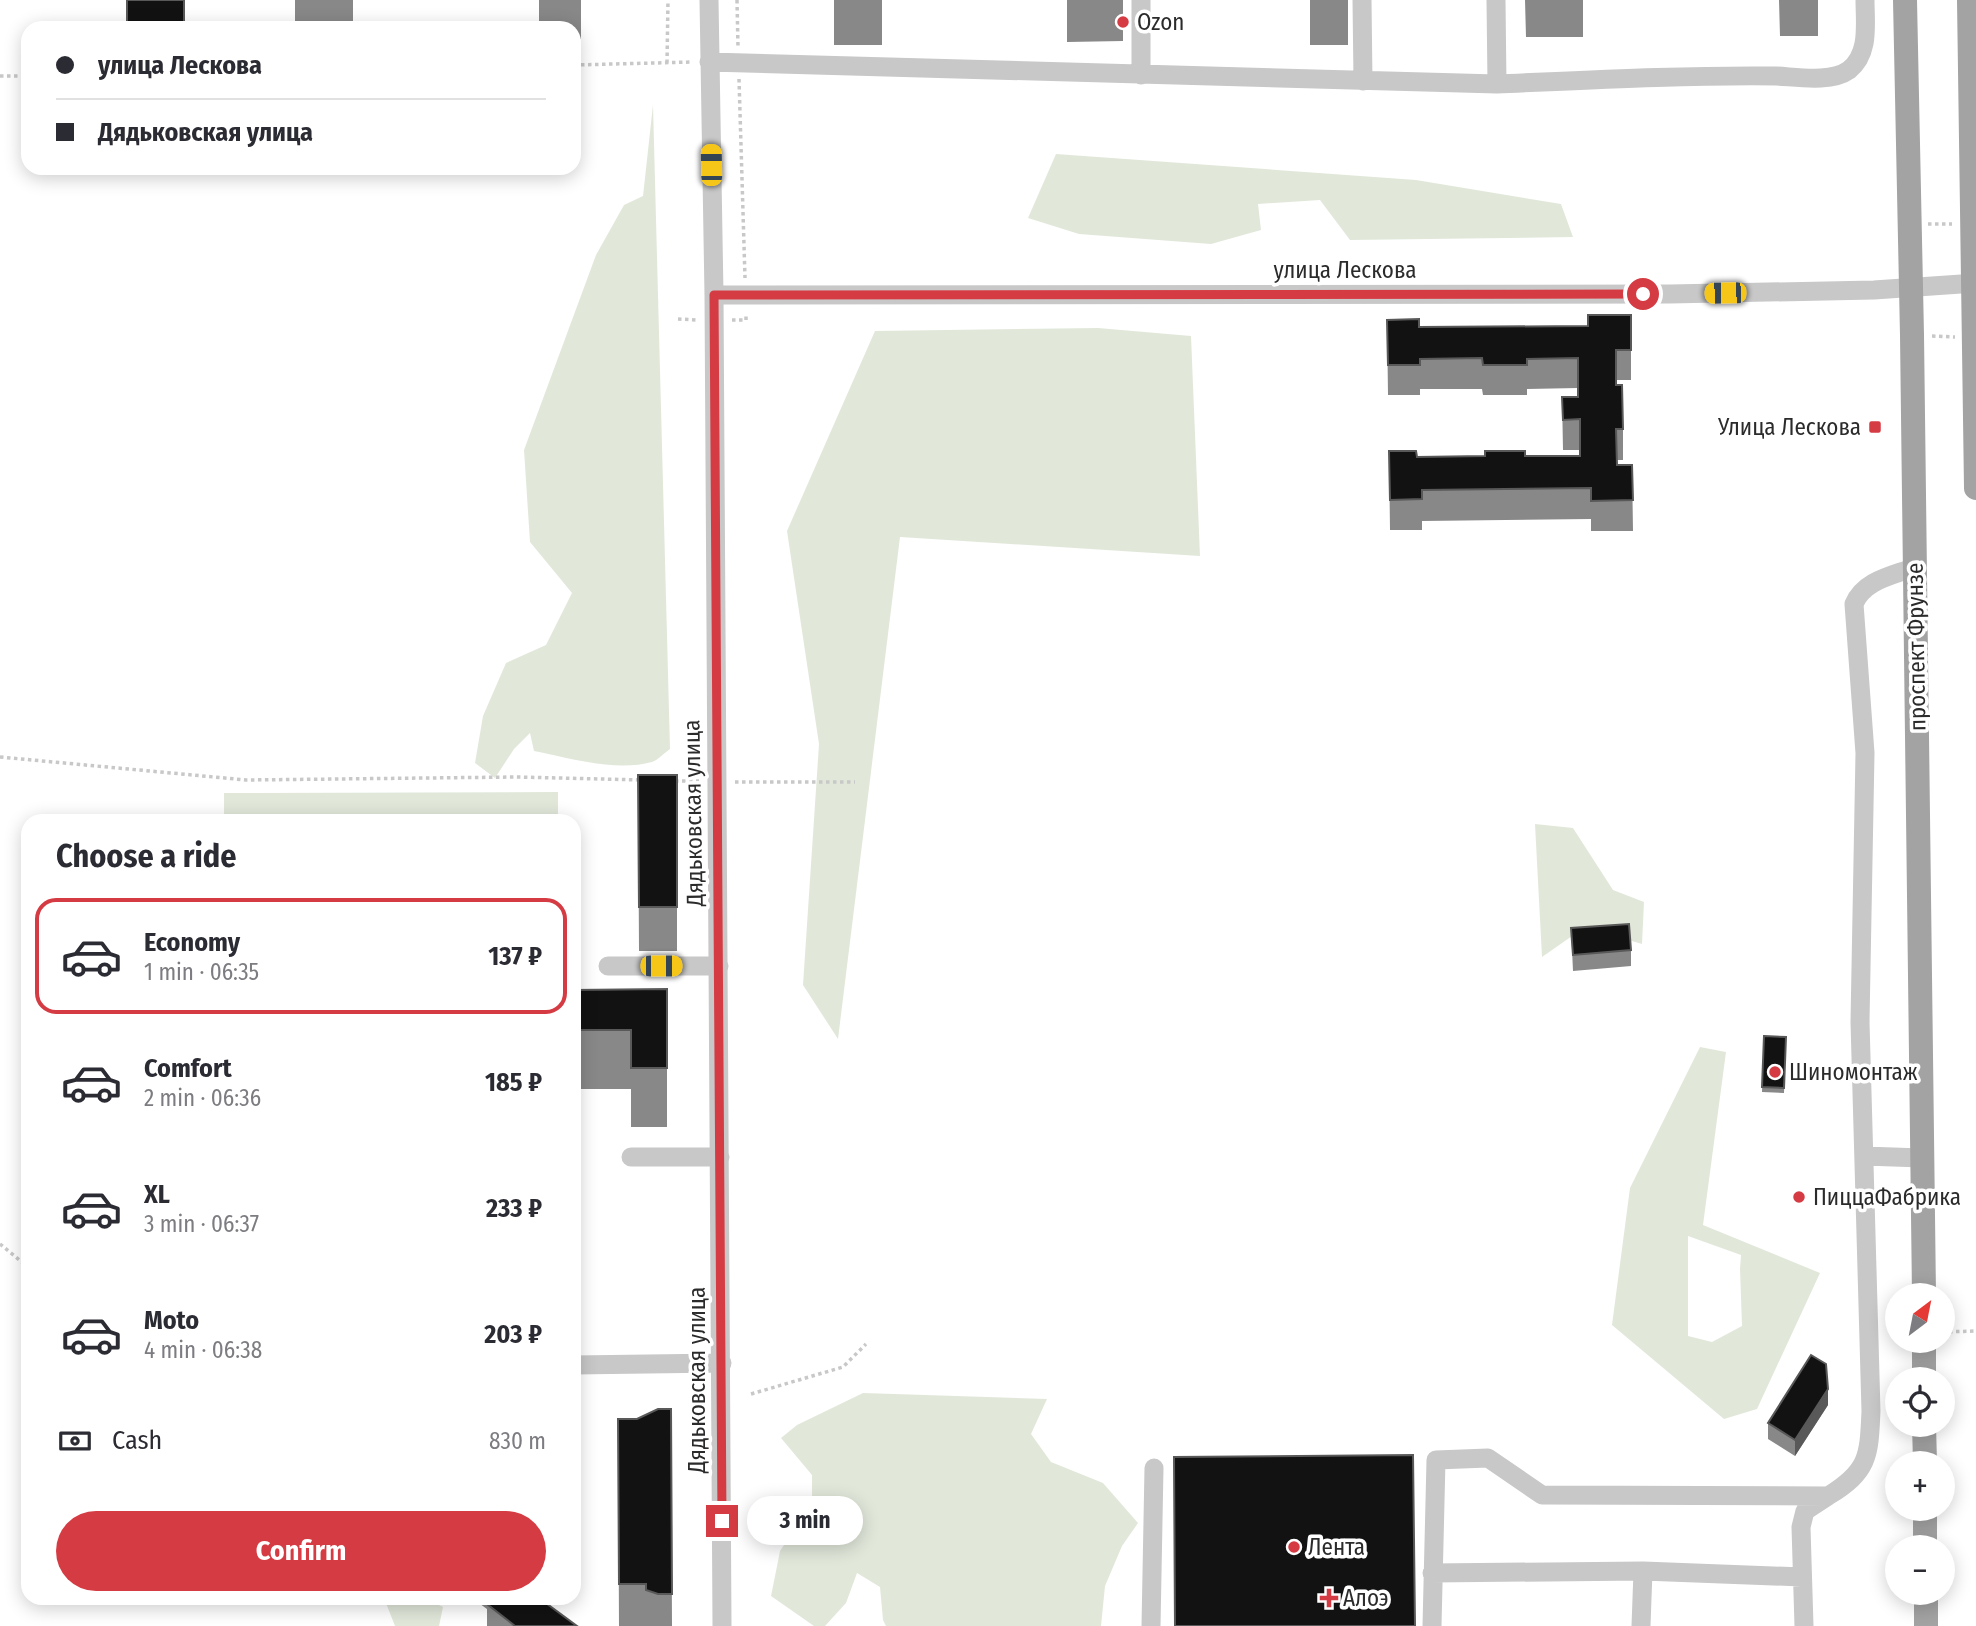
<!DOCTYPE html>
<html lang="en">
<head>
<meta charset="utf-8">
<style>
  body { margin:0; font-family:"Fira Sans Condensed",sans-serif; background:#f2f2f3; color:#2b2b33; height:100vh; display:flex; flex-direction:column; font-size:26px; white-space:nowrap }
  * { box-sizing:border-box; margin:0 }
  p { font-size:23px; color:#7c7c81 }
  .icon { flex:none; width:38px; height:38px; fill:none; stroke:currentColor; stroke-width:2; stroke-linecap:round; stroke-linejoin:round }
  .map { position:relative; flex:1; overflow:hidden }
  .sheet { position:absolute; left:21px; top:814px; width:560px; height:791px; display:flex; flex-direction:column; background:#fff; border-radius:21px; box-shadow:0 4px 18px #0003 }
  .sheet>* { flex:none }
  .hud { position:absolute; left:21px; top:21px; width:560px; height:154px; border-radius:21px; box-shadow:0 4px 18px #0003; display:grid; align-content:center; height:154px; padding:0 35px; background:#fff }
  .needle { width:46px; rotate:32deg }
  .buttons { position:absolute; left:1885px; top:1283px; display:grid; gap:14px }
  .buttons a { display:grid; place-items:center; width:70px; height:70px; border-radius:50%; background:#fff; box-shadow:0 4px 18px #0003; font-size:35px }
  .end { position:absolute; width:32px; height:32px; margin:-16px; border:9px solid #d53b43; background:#fff; box-shadow:0 0 0 4px #fff }
  .from { border-radius:50% }
  .bubble { position:absolute; height:49px; border-radius:24px; background:#fff; box-shadow:0 4px 18px #0003; font-size:23px; font-weight:700; line-height:49px; text-align:center }
  .car { position:absolute; width:21px; height:42px; margin:-21px -10px; border-radius:9px; box-shadow:0 0 5px 2px #0007; background:linear-gradient(#f5c518 24%,#345 0 40%,#f5c518 0 76%,#345 0 86%,#f5c518 0) }
  .hud b { display:flex; align-items:center; gap:24px; height:66px; font-size:26px }
  .hud b+b { border-top:2px solid #e1e1e2 }
  .hud i { width:18px; height:18px; background:#2b2b33 }
  ul { padding:0; list-style:none }
  li { display:flex; align-items:center; gap:21px; height:116px; margin:0 14px 10px; padding:0 21px; border:4px solid transparent; border-radius:21px }
  li div { flex:1 }
  li b { display:block; font-size:26px }
  li em { font-style:normal; font-weight:700 }
  li.selected { border-color:#d53b43 }
  li>.icon { width:63px; height:63px; stroke-width:1.5 }
  h2 { padding:0 35px; font-size:32px; line-height:84px }
  .pay { display:flex; align-items:center; gap:18px; height:77px; padding:0 35px; font-size:26px }
  .pay p { margin-inline-start:auto }
  .action { display:flex; gap:14px; margin-top:auto; padding:14px 35px }
  .action a { flex:1; height:80px; border-radius:42px; background:#d53b43; color:#fff; font-size:28px; font-weight:700; line-height:80px; text-align:center }
  .map>svg:first-child { display:block }
  .green { fill:#e1e8da; fill-rule:evenodd }
  .lines { fill:none; stroke-linecap:round; stroke-linejoin:round }
  .path { stroke:#c8c8c8; stroke-width:3.5; stroke-dasharray:3.5 3.5; stroke-linecap:butt }
  .minor { stroke:#c8c8c8; stroke-width:19 }
  .major { stroke:#a3a3a3; stroke-width:24 }
  .wall { fill:#888 }
  .shaded-wall { fill:#595959 }
  .building { fill:#121212; stroke:#595959; stroke-width:2 }
  .route { stroke:#d53b43; stroke-width:9 }
  .poi-dot { fill:#d53b43; stroke:#fff; stroke-width:2.5 }
  .labels { text-anchor:middle; stroke-width:7; stroke-linejoin:round; paint-order:stroke }
  .poi-label { font-size:23px; fill:#2b2b2b; stroke:#fff; text-anchor:start }
  .street-label { font-size:23px; fill:#2b2b2b; stroke:#fff }
</style>
</head>
<body>
<div class="map">
<svg width="1976" height="1626" viewBox="0 0 1976 1626">
  <rect width="100%" height="100%" fill="#fff"/>
  <path class="green" d="M653,105L670,749C664,753 658,760 652,762C616,772 569,758 534,751L530,733L514,749L495,778L475,763L483,716L506,663L546,645L572,593L530,542L524,450L596,255L624,205L643,196Z
    M1056,154L1416,180L1561,204L1573,237L1350,240L1320,200L1258,204L1261,230L1211,244L1079,234L1028,218Z
    M1098,328L1191,336L1200,556L900,537L838,1039L803,985L819,744L787,531L875,331Z
    M558,792V821H224V793Z
    M1535,824L1573,828L1613,890L1644,902L1642,944L1585,927L1542,957Z
    M1700,1047L1726,1052L1703,1225L1820,1273L1757,1409L1724,1419L1612,1325L1630,1188ZM1688,1236L1741,1255L1740,1269L1742,1326L1712,1342L1688,1336Z
    M863,1393L1047,1399L1031,1434L1051,1462L1103,1483L1138,1523L1122,1546L1105,1586L1101,1626H886L883,1620L880,1587L857,1573L846,1603L825,1626H814L771,1596L780,1551L812,1503V1475L781,1438L797,1425Z
    M384,1598H424L443,1607L439,1626H395Z"/>
  <g class="lines">
    <path class="path" d="M737,0L738,47
      M667,63L668,0
      M574,65L693,62
      M0,76H28
      M739,79L745,278
      M1928,224H1952
      M678,319L697,320
      M732,320H746V313
      M1932,336L1955,337
      M0,757L246,780L516,777L643,780
      M675,781H699
      M735,782H855
      M0,1244L28,1267
      M1942,1332L1976,1331
      M751,1394L843,1367L866,1344"/>
    <path class="minor" d="M709,0L714,295L722,1626
      M1362,0L1363,81
      M1496,0L1497,84C1590,80 1683,75 1776,76C1797,77 1831,83 1849,70C1870,53 1865,24 1865,0
      M709,62L1497,84
      M1141,75V0
      M714,295L1670,294L1874,290L1976,283
      M608,966H719
      M1864,1156L1922,1158
      M631,1157H720
      M574,1365L722,1363
      M1432,1573L1643,1571L1802,1577
      M1151,1626L1154,1468
      M1432,1626L1436,1460L1488,1458L1542,1495L1828,1496C1869,1471 1869,1456 1871,1411L1860,1022L1865,753L1854,604C1864,580 1892,576 1915,567
      M1641,1626L1643,1571
      M1804,1626L1801,1527L1805,1511L1828,1496"/>
    <path class="major" d="M1905,0L1912,335L1924,1295
      M1969,0L1976,488
      M1924,1340V1379
      M1924,1424L1925,1463
      M1925,1508V1547
      M1926,1592V1626"/>
  </g>
  <path class="wall" d="M127,0H184V28H127Z
    M295,0H353V28H295Z
    M539,0H581V39H574V28H539Z
    M834,0H882V45H834Z
    M1067,0H1123V41L1067,42Z
    M1310,0H1348V45H1310Z
    M1525,0H1583V37H1526Z
    M1779,0H1818V36H1780Z
    M1631,315V380H1616L1623,429V460H1616L1617,465H1632L1633,531H1591V519L1422,521V530H1390L1389,451L1417,457L1580,456V450H1563L1562,397H1578V388L1527,389V395H1483L1482,389H1420V395H1388L1387,320L1419,327L1588,326Z
    M638,775H677V951H639Z
    M1571,928L1631,950V966L1573,971Z
    M667,989V1127H631V1089H574V990Z
    M1764,1036L1786,1037L1784,1093L1762,1092Z
    M1828,1405L1795,1456L1768,1439V1423Z
    M671,1409L672,1626H619L618,1419H637Z
    M472,1598H539L577,1626H487V1609Z"/>
  <path class="shaded-wall" d="M1828,1389V1405L1795,1456V1440Z"/>
  <path class="building" d="M127,0H184V23H127Z
    M1588,315H1631V350H1616V385H1622L1623,429H1616L1617,465H1632L1633,500L1591,501V488L1422,490V499L1390,500L1389,451H1416L1417,457L1485,456V451H1525V456H1580V419L1563,420L1562,397H1578V358L1527,359V365H1483L1482,358L1420,359V365H1388L1387,320L1419,319V327L1588,326Z
    M638,775H677V907H639Z
    M1629,924L1631,950L1573,955L1571,928Z
    M667,989V1068H631V1030H574V990Z
    M1764,1036L1786,1037L1784,1088L1762,1087Z
    M1811,1355L1826,1364L1828,1389L1795,1440L1768,1423Z
    M658,1409H671L672,1594H658L646,1590V1584H619L618,1419H637Z
    M1413,1455L1415,1626H1175L1174,1457Z
    M492,1598H539L577,1626H515L487,1604Z"/>
  <g class="lines">
    <path class="route" d="M722,1521L714,295L1643,294"/>
  </g>
  <g class="poi-dot">
    <circle cx="1123" cy="22" r="7"/>
    <rect x="1868" y="420" width="14" height="14" rx="3.5"/>
    <circle cx="1775" cy="1072" r="7"/>
    <circle cx="1799" cy="1197" r="7"/>
    <circle cx="1294" cy="1547" r="7"/>
    <path d="M1325.5 1587.5h7v7h7v7h-7v7h-7v-7h-7v-7h7z"/>
  </g>
  <g class="labels">
    <g class="poi-label">
      <text x="1137" y="30">Ozon</text>
      <text x="1861" y="435" text-anchor="end">Улица Лескова</text>
      <text x="1789" y="1080">Шиномонтаж</text>
      <text x="1813" y="1205">ПиццаФабрика</text>
      <text x="1308" y="1555">Лента</text>
      <text x="1343" y="1606">Алоэ</text>
    </g>
    <g class="street-label">
      <text x="1345" y="278">улица Лескова</text>
      <text transform="translate(1916 647) rotate(-91)" y="8">проспект Фрунзе</text>
      <text transform="translate(693 813) rotate(-91)" y="8">Дядьковская улица</text>
      <text transform="translate(697 1380) rotate(-90)" y="8">Дядьковская улица</text>
    </g>
  </g>
</svg>
<div class="buttons">
<a><svg class="needle" viewBox="-14 -14 28 28"><path d="M0-13l5 13h-10z" fill="#e53935"/><path d="M0 13l5-13h-10z" fill="#7c7c81"/></svg></a>
<a><svg class="icon" aria-label="locate" viewBox="0 0 24 24"><circle cx="12" cy="12" r="6"/><path d="M12 2v4M12 18v4M2 12h4M18 12h4"/></svg></a>
<a>+</a>
<a>−</a>
</div>
<i class="end from" style="left:1643px;top:294px"></i>
<i class="end" style="left:722px;top:1521px"></i>
<div class="bubble" style="left:747px;top:1496px;width:116px">3 min</div>
<i class="car" style="left:711px;top:165px;rotate:359deg"></i>
<i class="car" style="left:1725px;top:293px;rotate:269deg"></i>
<i class="car" style="left:661px;top:966px;rotate:90deg"></i>
<div class="hud">
<b><i class="from"></i>улица Лескова</b>
<b><i></i>Дядьковская улица</b>
</div>
<section class="sheet">
<h2>Choose a ride</h2>
<ul>
<li class="selected"><svg class="icon" aria-label="car" viewBox="0 0 24 24"><path d="M5 17H2v-5l4-1 3-4h7l3 4 3 1v5h-3M9 17h6M6 11h13"/><circle cx="7" cy="17" r="2"/><circle cx="17" cy="17" r="2"/></svg><div><b>Economy</b><p>1 min · 06:35</p></div><em>137 ₽</em></li>
<li><svg class="icon" aria-label="car" viewBox="0 0 24 24"><path d="M5 17H2v-5l4-1 3-4h7l3 4 3 1v5h-3M9 17h6M6 11h13"/><circle cx="7" cy="17" r="2"/><circle cx="17" cy="17" r="2"/></svg><div><b>Comfort</b><p>2 min · 06:36</p></div><em>185 ₽</em></li>
<li><svg class="icon" aria-label="car" viewBox="0 0 24 24"><path d="M5 17H2v-5l4-1 3-4h7l3 4 3 1v5h-3M9 17h6M6 11h13"/><circle cx="7" cy="17" r="2"/><circle cx="17" cy="17" r="2"/></svg><div><b>XL</b><p>3 min · 06:37</p></div><em>233 ₽</em></li>
<li><svg class="icon" aria-label="car" viewBox="0 0 24 24"><path d="M5 17H2v-5l4-1 3-4h7l3 4 3 1v5h-3M9 17h6M6 11h13"/><circle cx="7" cy="17" r="2"/><circle cx="17" cy="17" r="2"/></svg><div><b>Moto</b><p>4 min · 06:38</p></div><em>203 ₽</em></li>
</ul>
<div class="pay"><svg class="icon" aria-label="cash" viewBox="0 0 24 24"><path d="M3 7h18v10H3z"/><circle cx="12" cy="12" r="2"/></svg>Cash<p>830 m</p></div>
<div class="action"><a>Confirm</a></div>
</section>
</div>
</body>
</html>
